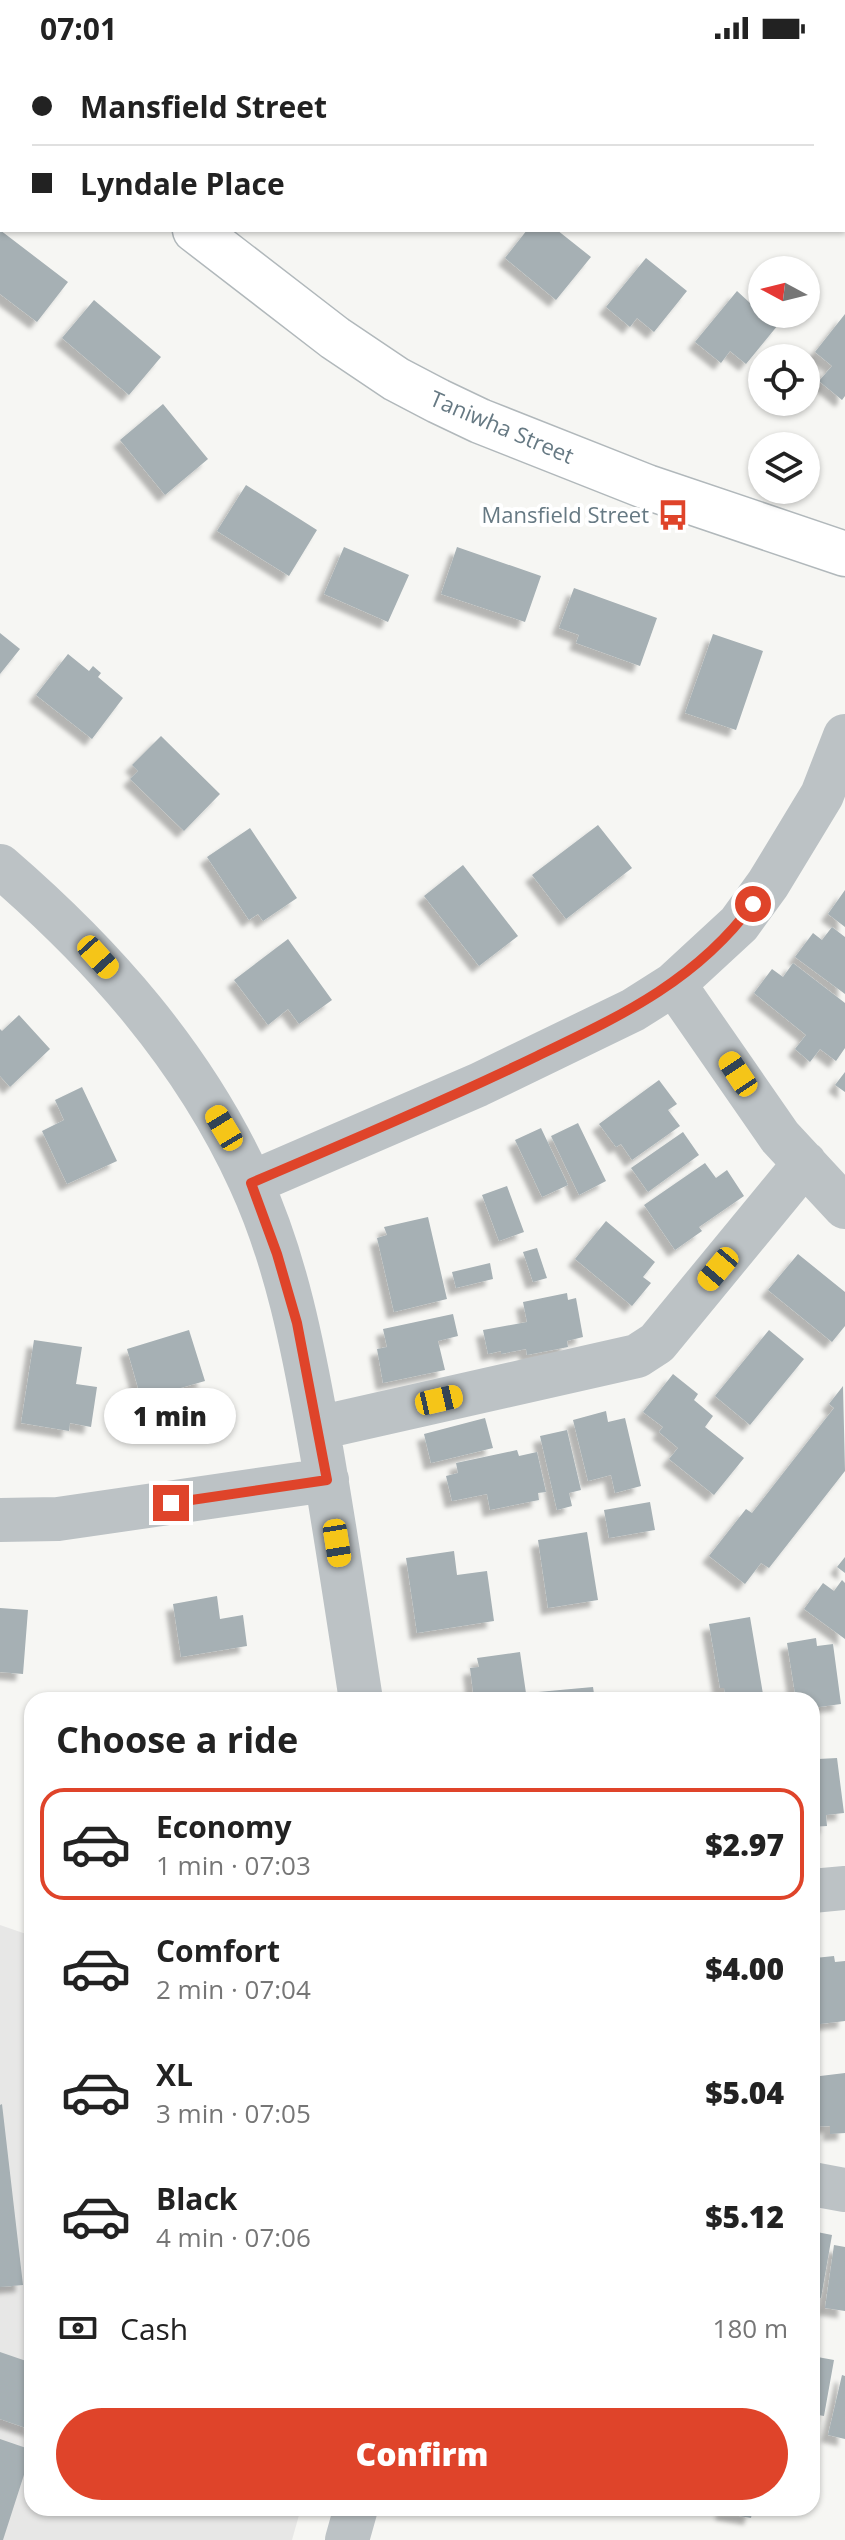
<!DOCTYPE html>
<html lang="en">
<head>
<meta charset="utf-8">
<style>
  body { margin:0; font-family:"Open Sans",sans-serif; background:#f6f6f6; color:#222; height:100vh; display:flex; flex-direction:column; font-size:30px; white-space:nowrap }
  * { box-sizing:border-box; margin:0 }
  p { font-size:26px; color:#767676 }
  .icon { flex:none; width:44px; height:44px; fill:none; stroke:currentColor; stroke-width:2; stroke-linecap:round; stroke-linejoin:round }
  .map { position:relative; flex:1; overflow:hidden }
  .details { position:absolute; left:24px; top:1636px; width:796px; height:824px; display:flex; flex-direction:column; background:#fff; border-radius:24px; box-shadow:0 2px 6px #0004 }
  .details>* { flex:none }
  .top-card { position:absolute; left:0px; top:0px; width:846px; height:176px; box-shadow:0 2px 6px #0004; display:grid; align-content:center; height:176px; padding:0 32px; background:#fff }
  .needle { width:52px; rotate:277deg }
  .controls { position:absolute; left:748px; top:200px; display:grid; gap:16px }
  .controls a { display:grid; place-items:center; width:72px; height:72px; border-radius:50%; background:#fff; box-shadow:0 2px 6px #0004; font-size:40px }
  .end { position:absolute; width:36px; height:36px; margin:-18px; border:10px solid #df442a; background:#fff; box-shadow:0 0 0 4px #fff }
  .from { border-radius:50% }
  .bubble { position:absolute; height:56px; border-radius:28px; background:#fff; box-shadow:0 2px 6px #0004; font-size:26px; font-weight:800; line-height:56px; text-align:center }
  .car { position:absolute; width:24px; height:48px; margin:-24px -12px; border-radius:10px; box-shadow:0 0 6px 2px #0007; background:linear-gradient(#f5c518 24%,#345 0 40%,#f5c518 0 76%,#345 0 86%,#f5c518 0) }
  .top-card b { display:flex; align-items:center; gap:28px; height:76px; font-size:30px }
  .top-card b+b { border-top:2px solid #e0e0e0 }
  .top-card i { width:20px; height:20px; background:#222 }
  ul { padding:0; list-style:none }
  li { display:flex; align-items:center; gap:24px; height:112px; margin:0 16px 12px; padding:0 16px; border:4px solid transparent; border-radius:24px }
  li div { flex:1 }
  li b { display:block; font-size:30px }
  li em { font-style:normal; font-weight:800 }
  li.active { border-color:#df442a }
  li>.icon { width:72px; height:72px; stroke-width:1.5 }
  h2 { padding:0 32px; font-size:36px; line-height:96px }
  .pay { display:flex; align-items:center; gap:20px; height:88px; padding:0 32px; font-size:30px }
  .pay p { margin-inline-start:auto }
  .primary-button { display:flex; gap:16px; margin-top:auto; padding:16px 32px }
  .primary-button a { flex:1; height:92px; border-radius:48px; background:#df442a; color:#fff; font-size:32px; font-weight:800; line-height:92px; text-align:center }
  .status { display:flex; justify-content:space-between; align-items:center; height:56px; padding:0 40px; background:#fff; direction:ltr }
  .status svg { height:22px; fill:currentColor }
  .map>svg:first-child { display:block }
  .built { fill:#e7e7e6 }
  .building { fill:#a6b0b4; filter:url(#shadow) }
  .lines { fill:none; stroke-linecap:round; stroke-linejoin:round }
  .secondary-casing { stroke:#b1b8bb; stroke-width:47 }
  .minor { stroke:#bcc2c5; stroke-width:44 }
  .secondary { stroke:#fff; stroke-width:44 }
  .route { stroke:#df442a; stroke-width:10 }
  .labels { text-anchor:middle; stroke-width:8; stroke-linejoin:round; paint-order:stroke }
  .street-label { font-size:22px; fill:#667983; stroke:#fff }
  .poi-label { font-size:22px; fill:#667983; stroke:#fff; text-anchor:end }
</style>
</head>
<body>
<div class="status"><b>07:01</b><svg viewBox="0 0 49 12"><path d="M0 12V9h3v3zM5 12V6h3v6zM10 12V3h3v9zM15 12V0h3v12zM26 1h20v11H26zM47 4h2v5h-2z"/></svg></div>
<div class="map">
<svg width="845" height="2484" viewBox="0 0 845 2484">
  <defs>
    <filter id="shadow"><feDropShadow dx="-7" dy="7" stdDeviation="2" flood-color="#0004"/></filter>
  </defs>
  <rect width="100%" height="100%" fill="#f6f6f3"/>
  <path class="built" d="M0,1869L29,1879L32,1908V2452H301L292,2484H0Z"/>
  <path class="building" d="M0,174L68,226L37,266L0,238Z
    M527,174H557L591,201L556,244L505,202Z
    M646,202L687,235L654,276L637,262L630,271L606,251Z
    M737,235L762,258L778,269L746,308L730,295L721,307L695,286Z
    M94,244L161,301L129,339L62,282Z
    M845,258V340L842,344L819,325L832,310L815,296Z
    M163,348L208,403L165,439L120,384Z
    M246,429L317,474L289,520L217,475Z
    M344,491L409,519L388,566L324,538Z
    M457,491L541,520L525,566L441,538Z
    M574,532L657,562L640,610L576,587L579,579L559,572Z
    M0,577L20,593L0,618Z
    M713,578L763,595L736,674L685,657Z
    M68,598L89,615L93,610L101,617L98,621L123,642L92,683L36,639Z
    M161,680L220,738L184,775L130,723L138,715L132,709Z
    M598,769L632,812L566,863L532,819Z
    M250,772L297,842L263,865L258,858L249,864L207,801Z
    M463,809L518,880L479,910L424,840Z
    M845,834V871L828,858Z
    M832,871L845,881V938L795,901L813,877L822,884Z
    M288,883L332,944L299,968L288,953L268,969L234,924Z
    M793,907L845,947V992L836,1005L820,993L810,1006L795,993L806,979L754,937L772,913L783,921Z
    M19,959L50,993L10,1031L0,1020V973L2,975Z
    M845,1016V1036L835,1029Z
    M659,1024L677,1048L668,1054L680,1070L632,1104L621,1088L616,1091L599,1068Z
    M82,1031L117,1105L67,1128L42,1075L64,1064L55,1044Z
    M578,1067L606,1125L579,1139L551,1080Z
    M541,1072L568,1129L542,1141L515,1084Z
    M683,1076L699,1099L648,1136L631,1112Z
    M705,1107L716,1122L727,1114L744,1140L699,1171L702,1175L675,1194L644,1149Z
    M507,1130L524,1176L499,1185L482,1139Z
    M428,1161L447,1243L394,1256L377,1182L387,1179L384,1171Z
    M606,1165L655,1206L643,1221L651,1227L632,1250L575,1203Z
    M537,1192L547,1222L533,1226L523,1196Z
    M798,1198L845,1236V1270L832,1286L768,1234Z
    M490,1207L493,1223L456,1232L452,1216Z
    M567,1237L568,1244L576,1242L583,1281L567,1285L568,1291L527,1299L526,1293L501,1298V1295L488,1298L483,1274L527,1266L523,1246Z
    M453,1258L458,1280L438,1285L445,1314L383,1327L377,1293L387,1291L383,1273Z
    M189,1274L205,1325L170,1335L173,1345L144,1353L127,1293Z
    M769,1274L804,1303L750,1369L715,1340Z
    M34,1284L82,1291L76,1328L97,1331L91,1371L70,1367L69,1375L21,1367Z
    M673,1318L698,1338L694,1344L713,1360L705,1371L744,1402L714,1439L669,1403L678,1392L659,1376L663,1371L643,1356Z
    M843,1330L845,1415L769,1512L761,1507L745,1528L709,1500L746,1453L752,1457L834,1352L829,1348Z
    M606,1355L608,1366L625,1362L641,1430L615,1437L611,1419L588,1425L573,1364Z
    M485,1362L493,1392L431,1407L424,1378Z
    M567,1374L581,1434L569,1437L572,1450L557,1454L540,1380Z
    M517,1394L519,1400L537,1396L546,1436L538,1437L539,1444L490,1454L487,1438L452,1445L446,1420L458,1417L456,1407Z
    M650,1446L655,1474L609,1482L604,1454Z
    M587,1476L598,1544L548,1552L538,1484Z
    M454,1495L457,1519L487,1515L494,1565L417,1577L406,1502Z
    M845,1501V1517L837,1511Z
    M842,1524L845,1527V1583L804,1553L823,1527L834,1535Z
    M217,1540L220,1563L243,1559L247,1590L181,1601L173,1548Z
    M0,1552L28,1554L23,1618L0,1616Z
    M750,1561L764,1644H726L724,1632H720L709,1568Z
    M816,1582L817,1590L833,1588L841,1648L812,1652V1644H796L787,1587Z
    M520,1596L527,1644H474L470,1612L479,1611L477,1602Z
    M593,1631L595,1644H539L538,1636Z
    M231,1638L232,1644H201V1642Z
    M817,1696L818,1703L837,1702L844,1757L826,1759L827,1770L812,1771V1697Z
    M834,1900L835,1906L845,1905V1965L812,1969V1909L815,1908V1902Z
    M845,2017V2077L830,2078V2070L812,2071V2021Z
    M2,2048L23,2229L0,2231V2049Z
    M812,2175L832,2179L821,2242L812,2240Z
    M834,2189L845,2191V2255L825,2252Z
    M0,2296L32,2307V2374L0,2363Z
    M812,2300L834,2304L824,2360L812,2358Z
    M842,2319L845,2320V2383L828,2379Z
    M0,2383L32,2394L3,2484H0Z
    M723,2452H753L751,2462L722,2457Z"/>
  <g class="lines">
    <defs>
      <path id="secondary" d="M0,24L2,25
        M195,174L335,282L396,323L438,345L480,365L647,431L845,498"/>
    </defs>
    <use href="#secondary" class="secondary-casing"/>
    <path class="minor" d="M0,810C103,899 193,1000 250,1125C286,1203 303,1291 318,1375C334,1465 347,1554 361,1644
      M674,928L780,1081L845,1151
      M251,1127L478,1029L633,954L674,928L739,868L768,828L822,739L845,680
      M318,1372L637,1300L657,1287L805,1107
      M0,1464L58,1463L327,1424
      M812,1835L845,1832
      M812,2128L845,2134
      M347,2484L356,2452"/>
    <use href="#secondary" class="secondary"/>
  </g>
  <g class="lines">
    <path class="route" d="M171,1447L327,1424L297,1267L277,1198L251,1127C345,1087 439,1047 531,1003C616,962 695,927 753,848"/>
  </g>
  <defs>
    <symbol id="bus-bare" viewBox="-9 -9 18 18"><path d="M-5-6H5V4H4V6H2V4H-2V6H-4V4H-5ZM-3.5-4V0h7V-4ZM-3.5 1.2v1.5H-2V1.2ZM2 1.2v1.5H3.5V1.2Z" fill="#df442a" stroke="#fff" stroke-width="2.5" paint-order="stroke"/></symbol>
  </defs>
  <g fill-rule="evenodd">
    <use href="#bus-bare" x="651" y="437" width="44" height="44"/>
  </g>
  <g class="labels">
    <g class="street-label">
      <text transform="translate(502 371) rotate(23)" y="8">Taniwha Street</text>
    </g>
    <g class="poi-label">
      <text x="649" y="467">Mansfield Street</text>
    </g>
  </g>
</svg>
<div class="controls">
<a><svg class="needle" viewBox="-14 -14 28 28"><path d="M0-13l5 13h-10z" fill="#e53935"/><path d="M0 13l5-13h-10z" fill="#767676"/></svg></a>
<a><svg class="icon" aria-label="locate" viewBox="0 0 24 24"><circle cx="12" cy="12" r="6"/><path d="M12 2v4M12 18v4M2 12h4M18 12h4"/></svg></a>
<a><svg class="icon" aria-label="layers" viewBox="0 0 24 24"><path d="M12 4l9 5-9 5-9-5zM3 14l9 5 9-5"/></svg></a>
</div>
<i class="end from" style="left:753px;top:848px"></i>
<i class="end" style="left:171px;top:1447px"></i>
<div class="bubble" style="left:104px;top:1332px;width:132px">1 min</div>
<i class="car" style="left:98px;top:901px;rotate:138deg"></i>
<i class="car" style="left:738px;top:1018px;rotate:326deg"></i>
<i class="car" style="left:224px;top:1072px;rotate:329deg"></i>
<i class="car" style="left:718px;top:1213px;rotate:220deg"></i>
<i class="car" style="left:439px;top:1344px;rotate:77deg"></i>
<i class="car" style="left:337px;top:1487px;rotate:171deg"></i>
<div class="top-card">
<b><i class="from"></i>Mansfield Street</b>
<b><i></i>Lyndale Place</b>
</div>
<section class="details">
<h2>Choose a ride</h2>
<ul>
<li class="active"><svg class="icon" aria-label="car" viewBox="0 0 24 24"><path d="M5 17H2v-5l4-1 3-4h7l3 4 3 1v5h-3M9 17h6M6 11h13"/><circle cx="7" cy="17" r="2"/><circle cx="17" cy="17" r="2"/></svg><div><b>Economy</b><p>1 min · 07:03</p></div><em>$2.97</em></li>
<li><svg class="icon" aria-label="car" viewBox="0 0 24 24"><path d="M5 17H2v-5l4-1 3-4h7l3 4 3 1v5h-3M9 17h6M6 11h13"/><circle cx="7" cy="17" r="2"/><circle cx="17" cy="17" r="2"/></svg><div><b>Comfort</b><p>2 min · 07:04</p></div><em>$4.00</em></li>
<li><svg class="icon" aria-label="car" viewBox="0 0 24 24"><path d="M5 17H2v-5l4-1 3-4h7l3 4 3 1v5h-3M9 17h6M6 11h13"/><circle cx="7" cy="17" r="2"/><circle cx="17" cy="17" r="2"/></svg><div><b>XL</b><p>3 min · 07:05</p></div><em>$5.04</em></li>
<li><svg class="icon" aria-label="car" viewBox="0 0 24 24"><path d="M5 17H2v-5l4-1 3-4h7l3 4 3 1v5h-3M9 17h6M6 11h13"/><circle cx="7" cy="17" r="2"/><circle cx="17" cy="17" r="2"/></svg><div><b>Black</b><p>4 min · 07:06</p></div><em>$5.12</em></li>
</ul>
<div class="pay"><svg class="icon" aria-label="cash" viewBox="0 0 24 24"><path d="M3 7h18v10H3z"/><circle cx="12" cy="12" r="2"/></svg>Cash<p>180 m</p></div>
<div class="primary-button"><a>Confirm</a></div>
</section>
</div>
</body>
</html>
